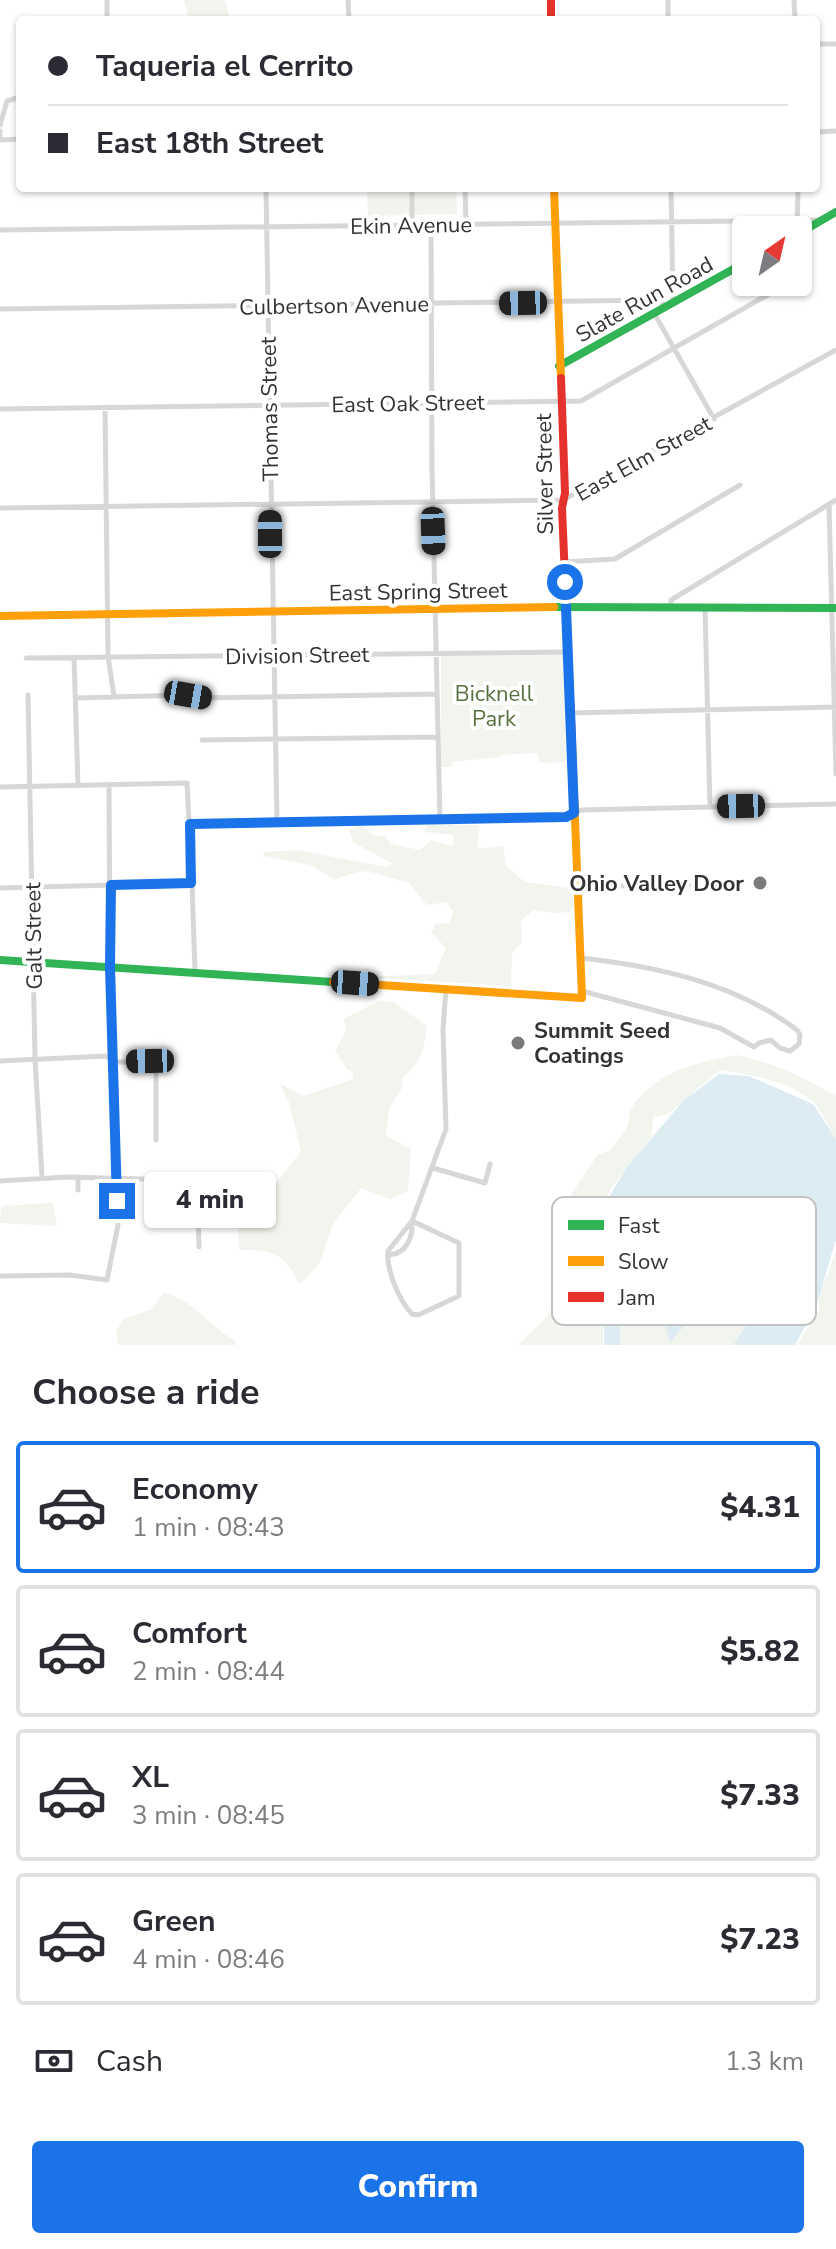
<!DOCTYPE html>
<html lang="en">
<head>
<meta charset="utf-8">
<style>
  body { margin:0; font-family:"Nunito Sans",sans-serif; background:#f2f2f3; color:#2b2b33; height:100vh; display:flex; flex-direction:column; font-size:30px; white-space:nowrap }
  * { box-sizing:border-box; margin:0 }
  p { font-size:26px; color:#7c7c81 }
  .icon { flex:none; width:44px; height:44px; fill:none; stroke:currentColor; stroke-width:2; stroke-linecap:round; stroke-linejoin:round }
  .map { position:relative; height:1345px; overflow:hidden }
  .details { display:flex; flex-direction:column; background:#fff; flex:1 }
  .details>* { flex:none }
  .hud { position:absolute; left:16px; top:16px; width:804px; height:176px; border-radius:8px; box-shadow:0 2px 6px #0004; display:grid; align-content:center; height:176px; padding:0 32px; background:#fff }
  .needle { width:52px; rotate:34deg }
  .fabs { position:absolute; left:732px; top:216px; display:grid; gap:16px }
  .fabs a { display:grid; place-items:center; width:80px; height:80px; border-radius:8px; background:#fff; box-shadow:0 2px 6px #0004; font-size:40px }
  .end { position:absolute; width:36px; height:36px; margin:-18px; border:10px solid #1a73e8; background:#fff; box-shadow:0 0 0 4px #fff }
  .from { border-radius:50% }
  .bubble { position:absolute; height:56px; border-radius:8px; background:#fff; box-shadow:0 2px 6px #0004; font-size:26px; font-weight:800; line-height:56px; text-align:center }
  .car { position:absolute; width:24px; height:48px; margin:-24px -12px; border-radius:10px; box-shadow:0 0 6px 2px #0007; background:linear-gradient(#222 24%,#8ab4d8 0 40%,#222 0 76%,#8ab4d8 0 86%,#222 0) }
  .hud b { display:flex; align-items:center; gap:28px; height:76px; font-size:30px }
  .hud b+b { border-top:2px solid #e1e1e2 }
  .hud i { width:20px; height:20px; background:#2b2b33 }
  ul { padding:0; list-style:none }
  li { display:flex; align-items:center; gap:24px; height:132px; margin:0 16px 12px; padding:0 16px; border:4px solid #e1e1e2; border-radius:8px }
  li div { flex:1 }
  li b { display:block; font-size:30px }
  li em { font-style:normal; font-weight:800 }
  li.on { border-color:#1a73e8 }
  li>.icon { width:72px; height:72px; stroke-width:1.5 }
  h2 { padding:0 32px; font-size:36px; line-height:96px }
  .pay { display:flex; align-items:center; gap:20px; height:88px; padding:0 32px; font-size:30px }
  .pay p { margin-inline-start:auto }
  .button { display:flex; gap:16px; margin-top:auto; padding:16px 32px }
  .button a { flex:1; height:92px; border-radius:8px; background:#1a73e8; color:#fff; font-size:32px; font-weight:800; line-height:92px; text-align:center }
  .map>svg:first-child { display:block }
  .green { fill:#f1f5ed }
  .water { fill:#ddebf3 }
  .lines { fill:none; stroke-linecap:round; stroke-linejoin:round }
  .street { stroke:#d7d7d7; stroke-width:5 }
  .fast { stroke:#30b455; stroke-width:8 }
  .slow { stroke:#ff9f0a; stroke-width:8 }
  .jam { stroke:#e5322d; stroke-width:8 }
  .route { stroke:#1a73e8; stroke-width:10 }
  .poi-dot { fill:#7a7a7a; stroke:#fff; stroke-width:3 }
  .labels { text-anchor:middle; stroke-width:8; stroke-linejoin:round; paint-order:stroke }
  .street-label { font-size:22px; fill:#333; stroke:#fff }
  .park-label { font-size:22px; fill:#56703f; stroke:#fff }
  .poi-label { font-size:22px; font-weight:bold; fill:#333; stroke:#fff; text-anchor:end }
  .key { fill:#fff; stroke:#c2c2c2; stroke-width:2 }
  .key-label { font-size:22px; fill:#333 }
</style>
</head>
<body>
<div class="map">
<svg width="836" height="1345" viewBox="0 0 836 1345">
  <rect width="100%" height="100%" fill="#fff"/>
  <path class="green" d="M184,0H225L230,20H189Z
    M367,188H456L457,214L368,216Z
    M563,655L566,762L540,763L537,753L500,755V757L452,762L451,767H441V656Z
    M427,824L480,825L477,849L503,846L506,866L525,882L572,888L574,906L570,912L554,913L534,910L521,920L522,942L512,953L511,986L363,977L435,974L446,948L431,932L436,924L450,923L453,911L446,902L427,905L408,882C371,876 373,863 335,880L311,865L263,856L264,852L297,850L386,867L393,864L353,842L349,830L360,825L375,836H385L391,844L420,850L431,840L453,846V835L424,832Z
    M379,1001L394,1002L427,1026C424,1049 422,1062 403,1077L402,1088L389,1108L386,1136L411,1149L408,1191L390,1199L361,1188L333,1224L319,1264L300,1284C282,1253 275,1250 239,1250L237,1210L254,1212L301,1151L289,1102L280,1084L304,1096L353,1079V1072L347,1069L335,1051L346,1031L344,1019Z
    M737,1055C773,1063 804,1077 836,1096V1139C829,1128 822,1110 812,1101C788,1080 749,1075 720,1070L668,1114L653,1117L652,1136L612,1187L590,1226L582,1285H603V1345H518L546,1318L558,1297V1279L568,1199L598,1154L610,1151C615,1143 624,1134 628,1125C630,1118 628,1113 632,1107C657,1071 697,1062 737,1055Z
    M53,1203L57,1226L0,1223L1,1206Z
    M836,1249V1345H797L819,1309V1290L828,1275Z
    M764,1267C770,1296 748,1321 733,1345H620L622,1284L629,1270L644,1268L652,1276L651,1291L660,1305L671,1342L693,1315L738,1296L753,1269Z
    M164,1293C199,1303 206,1325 236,1341L235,1345H118L116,1331L124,1319L152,1309Z"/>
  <path class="water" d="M719,1074L749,1076L813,1104L836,1139V1239L816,1307L795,1345H733C748,1322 770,1296 764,1267L753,1269L718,1327L693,1315L670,1343L660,1305L651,1291L652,1276L644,1268L630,1270L622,1284L620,1345H604V1283L584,1285L591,1227L627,1167L683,1101Z"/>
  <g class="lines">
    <path class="street" d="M107,0V20
      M348,0L349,20
      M668,0V20
      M794,0L795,20
      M816,44H836
      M0,125L7,101L20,97
      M0,131V140
      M816,132L836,131
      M0,140L20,139
      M266,188L277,823
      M412,188V225
      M465,188L466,224
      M671,188L673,302
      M431,225L432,470L440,820
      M0,230L819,220
      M797,230L798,188
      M0,309L656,300L667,306
      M654,313L714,419
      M105,407L108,656L114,697
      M0,409L581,401L785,285
      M829,504L836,774
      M0,508L563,500L836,350
      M564,562L615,559L740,485
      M671,607V600L836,500
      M705,608L710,807
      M74,657L78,785
      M26,658L568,652
      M28,695L35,1059L42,1177
      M76,698L185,695L205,698L437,694
      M570,713L836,707
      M202,740L438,737
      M0,787L187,783L189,821L196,824L566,817L581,810L836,804
      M190,824L195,972
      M578,887L745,883
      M0,888L191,883
      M580,958C656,966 735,983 797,1030L800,1035L799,1044L790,1051L780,1048L771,1040L759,1043L754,1047L720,1028L582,991
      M0,1061L106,1056L117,1062H153L156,1070V1140
      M433,1168L485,1183L490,1164
      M78,1177V1190
      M0,1181L67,1177L142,1179L197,1175L199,1247
      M412,1221C413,1237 407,1253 390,1255L388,1251Z
      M388,1251C386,1270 399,1300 412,1314L418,1315L459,1296V1243L412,1221L446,1129L443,1029L446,989
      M0,1276L70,1275L107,1280L118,1225L110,967L109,785"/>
    <path class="fast" d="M798,234L836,212
      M559,366L746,262
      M554,607L836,608
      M0,960L333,982"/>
    <path class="slow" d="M554,188L561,378
      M0,616L554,607
      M333,982L582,998L572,742"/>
    <path class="jam" d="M551,0V20
      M561,378L565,493L562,508L572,742"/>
  </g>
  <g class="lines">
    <path class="route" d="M117,1201L110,967L111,885L191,883L190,824L566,817L574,813L565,582"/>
  </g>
  <g class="poi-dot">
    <circle cx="760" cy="883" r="8"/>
    <circle cx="518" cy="1043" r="8"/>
  </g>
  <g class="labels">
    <g class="street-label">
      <text transform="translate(411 225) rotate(-1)" y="8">Ekin Avenue</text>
      <text transform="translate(644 299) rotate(-29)" y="8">Slate Run Road</text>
      <text transform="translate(334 305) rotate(-1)" y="8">Culbertson Avenue</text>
      <text transform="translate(408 403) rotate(-1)" y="8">East Oak Street</text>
      <text transform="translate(269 409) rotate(-91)" y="8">Thomas Street</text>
      <text transform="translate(643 458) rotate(-29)" y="8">East Elm Street</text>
      <text transform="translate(544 474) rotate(-91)" y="8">Silver Street</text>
      <text transform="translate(418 591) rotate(-1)" y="8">East Spring Street</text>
      <text transform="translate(297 655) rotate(-1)" y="8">Division Street</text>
      <text transform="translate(33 936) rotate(-91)" y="8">Galt Street</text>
    </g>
    <g class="park-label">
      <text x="494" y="701">Bicknell<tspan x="494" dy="25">Park</tspan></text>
    </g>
    <g class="poi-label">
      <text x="744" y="891">Ohio Valley Door</text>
      <text x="534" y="1038" text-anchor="start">Summit Seed<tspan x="534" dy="25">Coatings</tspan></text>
    </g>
  </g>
  <rect x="552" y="1197" width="264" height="128" rx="12" class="key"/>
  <rect x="568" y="1220" width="36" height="10" fill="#30b455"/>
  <rect x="568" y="1256" width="36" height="10" fill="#ff9f0a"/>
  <rect x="568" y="1292" width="36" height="10" fill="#e5322d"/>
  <g class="key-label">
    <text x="618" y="1233">Fast</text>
    <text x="618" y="1269">Slow</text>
    <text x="618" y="1305">Jam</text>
  </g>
</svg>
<div class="fabs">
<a><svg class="needle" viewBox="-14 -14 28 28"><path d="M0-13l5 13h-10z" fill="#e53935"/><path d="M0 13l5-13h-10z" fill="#7c7c81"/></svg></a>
</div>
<i class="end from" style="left:565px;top:582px"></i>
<i class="end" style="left:117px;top:1201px"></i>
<div class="bubble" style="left:144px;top:1172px;width:132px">4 min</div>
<i class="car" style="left:523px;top:303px;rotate:269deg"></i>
<i class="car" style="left:433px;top:531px;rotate:178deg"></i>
<i class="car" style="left:270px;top:534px;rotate:0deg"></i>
<i class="car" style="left:188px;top:695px;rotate:100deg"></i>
<i class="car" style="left:741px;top:806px;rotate:269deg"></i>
<i class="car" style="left:355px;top:983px;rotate:94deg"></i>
<i class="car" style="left:150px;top:1061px;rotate:269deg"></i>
<div class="hud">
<b><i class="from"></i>Taqueria el Cerrito</b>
<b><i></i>East 18th Street</b>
</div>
</div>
<section class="details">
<h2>Choose a ride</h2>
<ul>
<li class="on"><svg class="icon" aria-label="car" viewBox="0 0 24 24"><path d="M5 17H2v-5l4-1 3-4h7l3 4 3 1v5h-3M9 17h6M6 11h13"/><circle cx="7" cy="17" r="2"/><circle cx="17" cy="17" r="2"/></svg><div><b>Economy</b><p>1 min · 08:43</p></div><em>$4.31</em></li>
<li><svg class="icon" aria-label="car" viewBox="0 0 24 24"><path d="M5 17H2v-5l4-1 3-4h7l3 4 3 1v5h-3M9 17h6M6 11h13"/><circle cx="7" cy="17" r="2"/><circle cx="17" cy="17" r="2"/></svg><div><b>Comfort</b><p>2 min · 08:44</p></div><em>$5.82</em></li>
<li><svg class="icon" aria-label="car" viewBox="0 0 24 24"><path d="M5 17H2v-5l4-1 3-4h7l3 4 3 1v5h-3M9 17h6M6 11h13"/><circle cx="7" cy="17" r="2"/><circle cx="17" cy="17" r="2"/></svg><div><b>XL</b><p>3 min · 08:45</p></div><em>$7.33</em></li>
<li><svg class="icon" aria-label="car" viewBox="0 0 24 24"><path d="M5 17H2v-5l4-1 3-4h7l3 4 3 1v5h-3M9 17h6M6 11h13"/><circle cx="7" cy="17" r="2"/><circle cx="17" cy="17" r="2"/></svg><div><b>Green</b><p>4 min · 08:46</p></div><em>$7.23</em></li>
</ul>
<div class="pay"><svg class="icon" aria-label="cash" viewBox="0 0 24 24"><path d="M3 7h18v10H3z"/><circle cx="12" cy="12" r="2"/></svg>Cash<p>1.3 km</p></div>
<div class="button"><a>Confirm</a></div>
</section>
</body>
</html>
